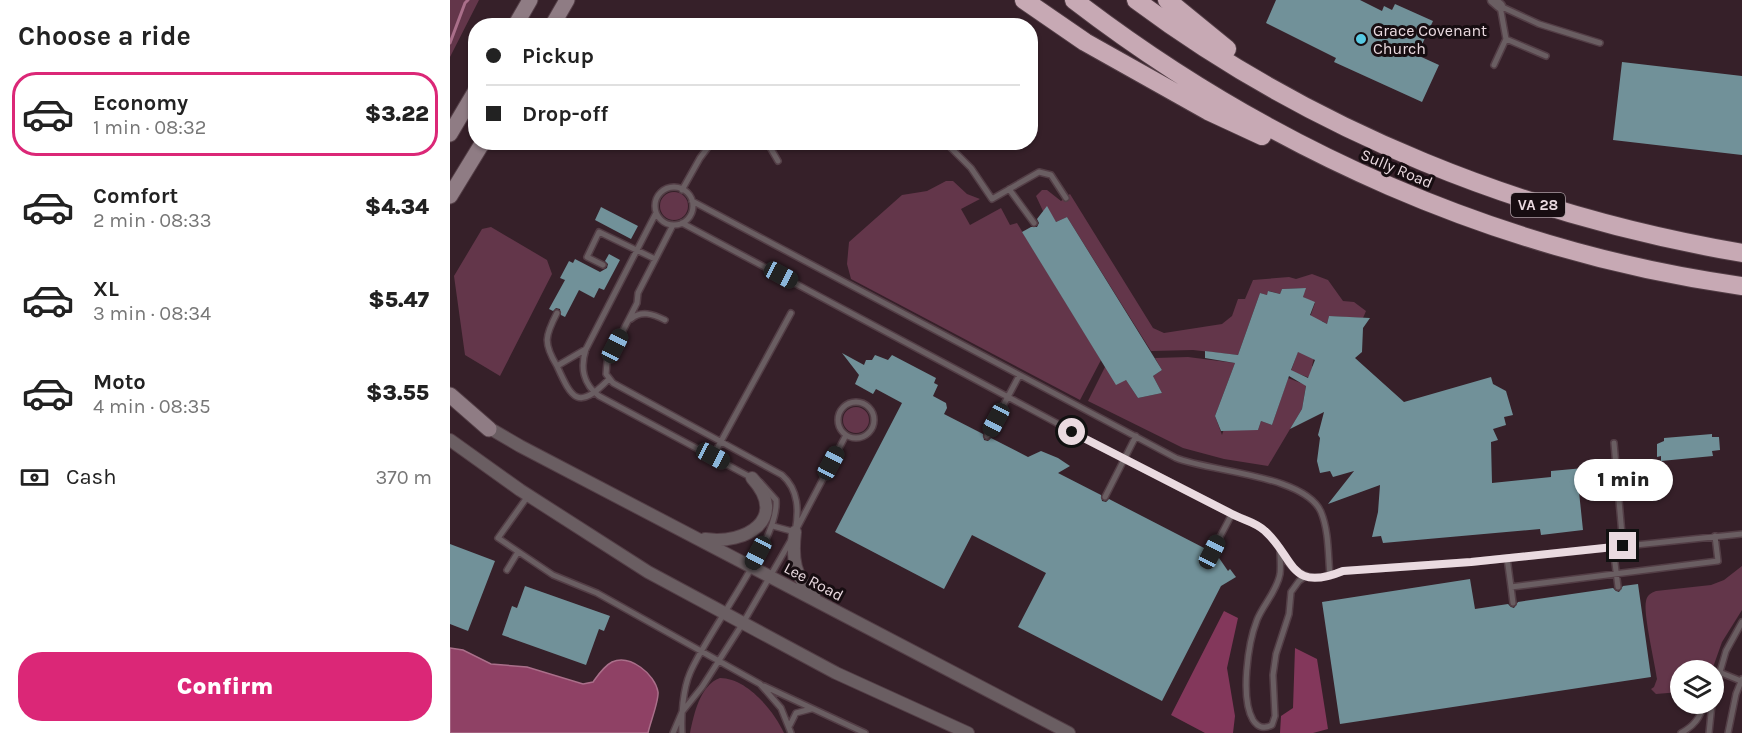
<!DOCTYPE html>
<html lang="en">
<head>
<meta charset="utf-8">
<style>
  body { margin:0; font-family:Karla,sans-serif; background:#f2f2f2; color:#222; height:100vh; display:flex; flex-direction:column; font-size:22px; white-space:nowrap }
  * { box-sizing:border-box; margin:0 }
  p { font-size:20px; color:#767676 }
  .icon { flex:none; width:33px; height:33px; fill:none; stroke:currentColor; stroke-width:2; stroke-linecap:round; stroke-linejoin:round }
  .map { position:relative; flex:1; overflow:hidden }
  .drawer { display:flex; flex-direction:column; background:#fff; width:450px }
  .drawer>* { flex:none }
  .banner { position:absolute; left:18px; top:18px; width:570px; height:132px; border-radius:24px; box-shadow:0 2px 4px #0004; display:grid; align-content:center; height:132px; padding:0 18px; background:#fff }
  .tools { position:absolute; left:1220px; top:660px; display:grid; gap:12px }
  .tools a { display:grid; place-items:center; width:54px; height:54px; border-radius:50%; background:#fff; box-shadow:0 2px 4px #0004; font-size:30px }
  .end { position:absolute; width:27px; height:27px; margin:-14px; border:8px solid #eadae0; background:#111; box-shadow:0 0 0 3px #111 }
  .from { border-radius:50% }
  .bubble { position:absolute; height:42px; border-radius:21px; background:#fff; box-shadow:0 2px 4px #0004; font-size:20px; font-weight:800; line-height:42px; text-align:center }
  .car { position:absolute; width:18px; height:36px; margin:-18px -9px; border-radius:8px; box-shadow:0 0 4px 2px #0007; background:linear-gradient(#222 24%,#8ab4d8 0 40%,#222 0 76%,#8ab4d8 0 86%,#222 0) }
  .banner b { display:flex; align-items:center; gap:21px; height:57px; font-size:22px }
  .banner b+b { border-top:2px solid #e0e0e0 }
  .banner i { width:15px; height:15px; background:#222 }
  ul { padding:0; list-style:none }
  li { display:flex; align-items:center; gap:18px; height:84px; margin:0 12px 9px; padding:0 6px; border:3px solid transparent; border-radius:24px }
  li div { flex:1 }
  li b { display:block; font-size:22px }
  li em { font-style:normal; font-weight:800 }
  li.current { border-color:#db2777 }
  li>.icon { width:54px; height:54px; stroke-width:1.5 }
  h2 { padding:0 18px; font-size:27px; line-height:72px }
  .pay { display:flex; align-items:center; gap:15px; height:66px; padding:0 18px; font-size:22px }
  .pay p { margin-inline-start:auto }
  .cta { display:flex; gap:12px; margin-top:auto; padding:12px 18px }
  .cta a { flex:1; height:69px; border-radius:24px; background:#db2777; color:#fff; font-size:24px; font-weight:800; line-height:69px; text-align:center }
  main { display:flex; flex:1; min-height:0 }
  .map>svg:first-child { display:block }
  .green { fill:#63364a }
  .forest { fill:#83375b }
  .water { fill:#8f4165; stroke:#aa6f8a; stroke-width:1.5 }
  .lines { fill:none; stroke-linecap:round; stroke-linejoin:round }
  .stream { stroke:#aa6f8a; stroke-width:3 }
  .building { fill:#719199; fill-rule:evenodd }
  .service-casing { stroke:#533e46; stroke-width:8 }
  .minor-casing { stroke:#533e46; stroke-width:13 }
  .tertiary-casing { stroke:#533e46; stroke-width:14 }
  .secondary-casing { stroke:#533e46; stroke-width:17 }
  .motorway-casing { stroke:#533e46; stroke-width:20 }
  .service { stroke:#6a5e62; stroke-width:5 }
  .minor { stroke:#6a5e62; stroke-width:10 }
  .tertiary { stroke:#6a5e62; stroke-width:12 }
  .secondary { stroke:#8f7c84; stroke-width:15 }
  .motorway { stroke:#c7a9b4; stroke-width:18 }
  .route { stroke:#eadae0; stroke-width:8 }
  .poi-dot { fill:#57c9e2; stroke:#170d11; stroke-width:2 }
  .labels { text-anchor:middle; stroke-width:6; stroke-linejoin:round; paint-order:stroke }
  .shield { fill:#170d11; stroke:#ab9ca2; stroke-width:1.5 }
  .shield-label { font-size:15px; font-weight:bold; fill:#eadae0 }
  .poi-label { font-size:16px; fill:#eadae0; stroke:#170d11; text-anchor:start }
  .street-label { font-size:16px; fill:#eadae0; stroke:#170d11 }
</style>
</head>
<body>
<main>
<section class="drawer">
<h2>Choose a ride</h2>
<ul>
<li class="current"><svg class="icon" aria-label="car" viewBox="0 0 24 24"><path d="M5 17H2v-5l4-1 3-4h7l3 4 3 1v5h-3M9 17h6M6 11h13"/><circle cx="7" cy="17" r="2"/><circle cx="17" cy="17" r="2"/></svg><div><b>Economy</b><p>1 min · 08:32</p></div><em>$3.22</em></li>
<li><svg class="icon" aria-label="car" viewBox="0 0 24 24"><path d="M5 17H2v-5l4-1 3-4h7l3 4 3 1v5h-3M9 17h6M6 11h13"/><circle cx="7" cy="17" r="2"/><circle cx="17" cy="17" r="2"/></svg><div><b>Comfort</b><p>2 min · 08:33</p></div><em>$4.34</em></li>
<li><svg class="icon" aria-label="car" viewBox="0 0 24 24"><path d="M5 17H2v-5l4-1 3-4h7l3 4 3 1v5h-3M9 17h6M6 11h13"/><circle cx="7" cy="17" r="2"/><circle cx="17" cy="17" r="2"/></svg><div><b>XL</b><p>3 min · 08:34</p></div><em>$5.47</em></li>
<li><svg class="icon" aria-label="car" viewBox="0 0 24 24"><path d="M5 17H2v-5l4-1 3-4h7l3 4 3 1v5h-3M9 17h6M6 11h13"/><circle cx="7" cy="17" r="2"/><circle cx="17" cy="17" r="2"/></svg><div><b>Moto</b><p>4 min · 08:35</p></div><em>$3.55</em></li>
</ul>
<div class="pay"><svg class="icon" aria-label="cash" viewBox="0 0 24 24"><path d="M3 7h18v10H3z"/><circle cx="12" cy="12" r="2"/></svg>Cash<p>370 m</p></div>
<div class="cta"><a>Confirm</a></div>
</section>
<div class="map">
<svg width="1292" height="733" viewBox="0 0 1292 733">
  <rect width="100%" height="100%" fill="#362029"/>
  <path class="green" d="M0,0H29L0,57Z
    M496,181H503L517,194L530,199L511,209L520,225L551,208L560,225L567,223L651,360L630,400L401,279L397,264L399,242L452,195L477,191Z
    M592,190H597L611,201L620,194L703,328L714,333L772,324L782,316L788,299H795L803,280L839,277L846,279L862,274L878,280L893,301L904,302L916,311L913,318L879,316L877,324L872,321L862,366L864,367L860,378L841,371L865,303L853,297L855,288L832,289L830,294L819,291L817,295L810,293L788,355L743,350L701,351L617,217L606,222L593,211L586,196Z
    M210 206a14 14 0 1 1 28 0a14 14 0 1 1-28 0Z
    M41,227L97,260L102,274L50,376L15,355L4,276L32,229Z
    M738,357L785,363L765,416L772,435L774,429L808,430L811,421L822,425L838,378L856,385L852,409L818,466L774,459L733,448L638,401L655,367L676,380L688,398L712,393L703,376L712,370L705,358Z
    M393 420a13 13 0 1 1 26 0a13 13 0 1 1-26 0Z
    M1292,566V610L1272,642L1262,670H1230V692L1206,694L1201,689L1204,687L1207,679C1205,663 1193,614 1196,601C1197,595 1201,593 1206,591L1261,585L1274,580Z
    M270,678C297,678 324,711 334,733H240C244,714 250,685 270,678Z"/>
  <path class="forest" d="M774,611L788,618L777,668L785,716L783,733H755L721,715Z
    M845,648L867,659L878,729L863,733H830L831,716L843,708Z"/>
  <path class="water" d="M0,648L13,650L41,664L77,667L133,684L143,682C148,675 154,666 162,662C180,654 205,674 208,692C209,701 200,723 198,733H0Z"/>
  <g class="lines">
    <path class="stream" d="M0,43L15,3L18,0"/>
  </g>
  <path class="building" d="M826,0H910L932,11L934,6L942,10L945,4L983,21L967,55L989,65L972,102L884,62L886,58L816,23Z
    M1172,62L1292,76V155L1163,140Z
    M597,206L606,222L617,217L712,370L703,376L712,393L688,398L676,380L666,385L572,232L581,227H587L589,223L587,219Z
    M151,207L188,226L181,239L145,220Z
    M159,254L170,260L154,290L149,288L144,298L129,290L115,317L111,315L110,309L106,308L103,311L99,309L115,280L110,278L119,261L123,263L125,259L150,272L157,268L158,264L155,261Z
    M856,288L853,297L865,302L860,315L877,324L879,316L920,318L913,328L912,352L905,358L954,402L1041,377L1043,384L1056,391L1063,415L1054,417L1056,425L1043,429L1048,440L1041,442L1042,483L1101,477V471L1134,468L1136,481L1128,482L1133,530L1091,535L1090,529L933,543L931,536L922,537L928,512L930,485L878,504L904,471L883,477L880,471L870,473L867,461L870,438L868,435L874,412L840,429L852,409L856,386L839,376L822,425L811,421L808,430L771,431L765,416L785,363L755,358V351L788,355L810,293L817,295L818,291L830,294L832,289ZM848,352L865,360L858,378L841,370Z
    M392,353L414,365L416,360H422L425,355L438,360L442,355L486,378L484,383L488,385L483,396L496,403L497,408L494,414L533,434L534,440L538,441L541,438L578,457L591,451L608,458L620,466L608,473L651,495L652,501L656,502L659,499L758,550L760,557L767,555L778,571L780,569L786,577L771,586L712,701L568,627L596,573L522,535L494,589L385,532L452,403L426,389L423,394L405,384L409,375Z
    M1262,434V437H1269L1270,450L1262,451L1263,456L1211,461V456L1207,457V444L1214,441V438Z
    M0,544L45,561L18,631L0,624Z
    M1020,579L1025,609L1058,604L1061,607L1064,608L1068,602L1163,588L1166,591L1169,592L1173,586L1188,584L1201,677L890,724L872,602Z
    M75,586L160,616L154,631L149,629L136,665L52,635L62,606L67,608Z"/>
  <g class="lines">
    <defs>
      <path id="service" d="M1050,6L1089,24L1150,43
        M1050,6L1056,39L1096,56
        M1044,65L1056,39
        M317,142L328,161
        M495,142L521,168L542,199L589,172L601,175L616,198
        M205 206a19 19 0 1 1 38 0a19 19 0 1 1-38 0Z
        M559,189L584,223
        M232,190L250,158L262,142
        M242,201L726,458C761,472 855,475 871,512C879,531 878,555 880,576
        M206,213L136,349C130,367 133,384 149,396L302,478
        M232,223L616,428
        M223,225L188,293L187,303L157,362L156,374L163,383L332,475C349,490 349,511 345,532
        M153,265L137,257L149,232L205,259
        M107,313C95,336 93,343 107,366L136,349
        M181,319C191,310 203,314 215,320
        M107,366C122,399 128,411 159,379
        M388 420a18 18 0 1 1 36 0a18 18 0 1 1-36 0Z
        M622,432L786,516C800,521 812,526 822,538C827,543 831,551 835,558C850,581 869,581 893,571L1021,562L1292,534
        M537,436L569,376
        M1164,443L1173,546
        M263,456L341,313
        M78,496L48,538L103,575L147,593L310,684L331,708L341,733
        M655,497L686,436
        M323,526L345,532L396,435
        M1163,547L1168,587
        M830,551C830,558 831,567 830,574C827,591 813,605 807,620C798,643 790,698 803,720C808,728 815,729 822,725L825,716L823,675L826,654L839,614L841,592L849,581L856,576
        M762,552L782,514
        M1057,558L1061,587L1268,561L1265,536
        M57,570L68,552
        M1061,587L1063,603
        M1263,680L1269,672L1291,681
        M314,686L415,733
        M1263,696L1276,651L1292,622
        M340,725L346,713L361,709
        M223,733L232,712L252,687L293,623L341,540
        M232,733C231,716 233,689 240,673C257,632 330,540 326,500L310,482
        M1231,733C1244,726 1250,718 1254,704
        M1259,733L1262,704
        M1278,733L1286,694L1292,679"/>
      <path id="minor" d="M1043,0L1050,6"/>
      <path id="tertiary" d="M34,425L70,446L619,733
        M0,440L70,490L198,572L386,673L518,733
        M345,532C342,558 344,577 364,595
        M255,539C296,545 339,519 302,478"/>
      <path id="secondary" d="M65,26L80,0
        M102,26L117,0
        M0,134L26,90
        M0,196L33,142
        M0,395L39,429"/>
      <path id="motorway" d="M574,0L635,42L758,111L812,136
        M624,0C818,149 1049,252 1292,286
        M686,0C863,132 1075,216 1292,253
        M717,0L777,49"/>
    </defs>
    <use href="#service" class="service-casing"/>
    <use href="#minor" class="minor-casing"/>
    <use href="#tertiary" class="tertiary-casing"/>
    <use href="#secondary" class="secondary-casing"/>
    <use href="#motorway" class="motorway-casing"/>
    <use href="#service" class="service"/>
    <use href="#minor" class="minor"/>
    <use href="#tertiary" class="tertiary"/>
    <use href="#secondary" class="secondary"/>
    <use href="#motorway" class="motorway"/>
  </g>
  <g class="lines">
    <path class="route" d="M622,432L782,514C793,520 806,522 815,531C845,558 839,593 893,571L1021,562L1173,546"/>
  </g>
  <circle class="poi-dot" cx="911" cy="39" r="6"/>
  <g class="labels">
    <rect class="shield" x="1061" y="193" width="54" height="24" rx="4.5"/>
    <g class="shield-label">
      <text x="1088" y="210">VA 28</text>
    </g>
    <g class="poi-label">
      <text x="923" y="36">Grace Covenant<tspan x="923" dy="18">Church</tspan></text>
    </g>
    <g class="street-label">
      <text transform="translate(947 168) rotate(23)" y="6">Sully Road</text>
      <text transform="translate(364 581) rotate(28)" y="6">Lee Road</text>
    </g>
  </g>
</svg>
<div class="tools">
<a><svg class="icon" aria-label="layers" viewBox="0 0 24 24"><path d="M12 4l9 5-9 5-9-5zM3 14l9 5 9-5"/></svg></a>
</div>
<i class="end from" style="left:622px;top:432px"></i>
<i class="end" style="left:1173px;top:546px"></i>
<div class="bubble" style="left:1124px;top:459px;width:99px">1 min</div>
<i class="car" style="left:331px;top:275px;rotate:118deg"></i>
<i class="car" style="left:165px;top:346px;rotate:27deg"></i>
<i class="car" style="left:546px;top:420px;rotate:208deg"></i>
<i class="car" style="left:263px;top:456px;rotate:118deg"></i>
<i class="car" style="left:381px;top:463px;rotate:28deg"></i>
<i class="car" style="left:762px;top:552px;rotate:27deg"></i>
<i class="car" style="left:308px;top:553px;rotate:208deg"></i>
<div class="banner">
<b><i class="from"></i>Pickup</b>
<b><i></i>Drop-off</b>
</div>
</div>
</main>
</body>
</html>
